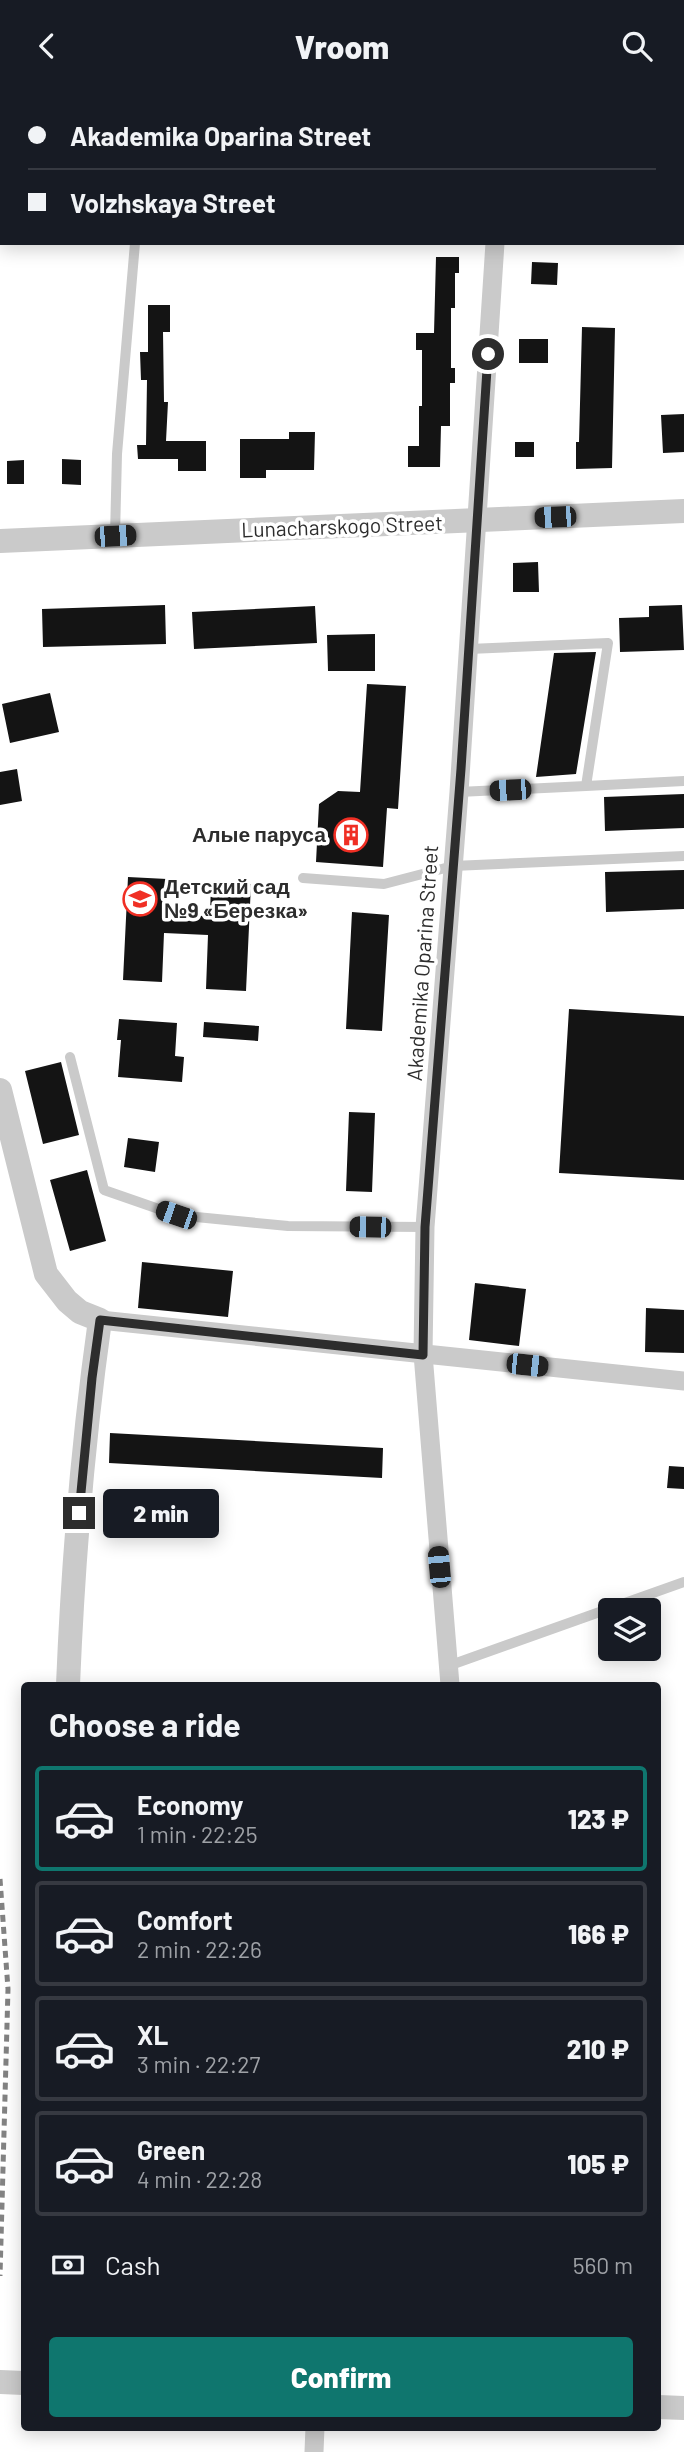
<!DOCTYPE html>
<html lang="en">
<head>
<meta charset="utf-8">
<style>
  body { margin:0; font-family:Barlow,sans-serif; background:#20242c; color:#f1f3f6; height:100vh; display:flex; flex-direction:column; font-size:26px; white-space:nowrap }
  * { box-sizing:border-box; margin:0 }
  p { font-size:23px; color:#9ea1a6 }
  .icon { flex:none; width:38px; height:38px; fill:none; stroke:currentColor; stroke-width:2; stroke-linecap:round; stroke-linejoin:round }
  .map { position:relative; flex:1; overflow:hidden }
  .drawer { position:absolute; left:21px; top:1591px; width:640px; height:749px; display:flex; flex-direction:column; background:#171b24; border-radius:7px; box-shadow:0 4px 18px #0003 }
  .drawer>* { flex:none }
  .hud { position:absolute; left:0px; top:0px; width:684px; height:154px; box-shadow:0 4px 18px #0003; display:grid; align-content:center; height:154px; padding:0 28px; background:#171b24 }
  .tools { position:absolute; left:598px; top:1507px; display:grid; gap:14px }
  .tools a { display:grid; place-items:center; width:63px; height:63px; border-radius:7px; background:#171b24; box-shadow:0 4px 18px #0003; font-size:35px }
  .end { position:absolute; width:32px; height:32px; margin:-16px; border:9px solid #2d2d2d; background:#fff; box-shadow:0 0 0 4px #fff }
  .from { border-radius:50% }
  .bubble { position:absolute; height:49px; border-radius:7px; background:#171b24; box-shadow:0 4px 18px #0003; font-size:23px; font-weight:800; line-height:49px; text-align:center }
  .car { position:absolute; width:21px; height:42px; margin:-21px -10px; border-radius:9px; box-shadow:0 0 5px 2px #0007; background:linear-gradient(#222 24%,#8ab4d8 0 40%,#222 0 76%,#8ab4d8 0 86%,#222 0) }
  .hud b { display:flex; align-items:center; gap:24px; height:66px; font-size:26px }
  .hud b+b { border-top:2px solid #363941 }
  .hud i { width:18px; height:18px; background:#f1f3f6 }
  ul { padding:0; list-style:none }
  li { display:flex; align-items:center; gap:21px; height:105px; margin:0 14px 10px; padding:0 14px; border:4px solid #363941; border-radius:7px }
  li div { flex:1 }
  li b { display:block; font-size:26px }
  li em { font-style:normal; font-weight:800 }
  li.on { border-color:#0f766e }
  li>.icon { width:63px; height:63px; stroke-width:1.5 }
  h2 { padding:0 28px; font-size:32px; line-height:84px }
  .pay { display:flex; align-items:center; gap:18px; height:77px; padding:0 28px; font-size:26px }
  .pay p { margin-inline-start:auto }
  .button { display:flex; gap:14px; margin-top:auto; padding:14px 28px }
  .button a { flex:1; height:80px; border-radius:7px; background:#0f766e; color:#fff; font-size:28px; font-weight:800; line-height:80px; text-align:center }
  header { display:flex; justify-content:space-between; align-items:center; height:91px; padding:0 28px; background:#171b24; font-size:32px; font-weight:800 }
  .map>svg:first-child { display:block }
  .building { fill:#141414 }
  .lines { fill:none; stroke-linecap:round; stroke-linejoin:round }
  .service { stroke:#cacaca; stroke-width:10 }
  .minor { stroke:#cacaca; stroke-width:19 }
  .tertiary { stroke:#cacaca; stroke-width:24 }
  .rail { stroke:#828282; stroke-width:5; stroke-dasharray:7 5; stroke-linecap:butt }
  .route { stroke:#2d2d2d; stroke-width:9 }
  .labels { text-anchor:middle; stroke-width:7; stroke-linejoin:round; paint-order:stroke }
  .street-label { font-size:21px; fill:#2d2d2d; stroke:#fff }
  .poi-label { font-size:21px; font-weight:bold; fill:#2d2d2d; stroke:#fff; text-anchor:end }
</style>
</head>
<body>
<header><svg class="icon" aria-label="back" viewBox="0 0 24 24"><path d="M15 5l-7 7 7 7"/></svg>Vroom<svg class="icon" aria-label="search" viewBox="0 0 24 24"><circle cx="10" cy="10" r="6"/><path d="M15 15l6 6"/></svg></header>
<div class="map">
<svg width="684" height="2361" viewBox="0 0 684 2361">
  <rect width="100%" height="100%" fill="#fff"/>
  <path class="building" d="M436,166H459V182H455V217H451V277H455V292H450V335H441L440,376H408V355H419V315H422V259H416V242H434Z
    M532,171L558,172L557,194L531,193Z
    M148,214H170V241H163L164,311H168L166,350H206V380H178V368H138L137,354H146L147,289H141L140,261H148Z
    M582,236L615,237L612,377L576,378V351H579Z
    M519,248H548V272H519Z
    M684,323V361L663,362L661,324Z
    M289,341H315L314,379H266V387H240V348H289Z
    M515,351H534V366H515Z
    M62,368L81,369V394L62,393Z
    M24,369V393H7V370Z
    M538,471L539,501H513V472Z
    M165,514L166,553L43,556L42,518Z
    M682,514L684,559L620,561L619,527L649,526V515Z
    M315,515L317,552L194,558L192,521Z
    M375,543V580H328L327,544Z
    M596,561L576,683L536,686L554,562Z
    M367,593L406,595L398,718L387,717L383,776L316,771L319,713L338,700L360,701Z
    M50,602L59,641L10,652L2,613Z
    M17,678L22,710L0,714V681Z
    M684,703V737L605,740L604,706Z
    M684,779V818L606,821L605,781Z
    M128,786L167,788L165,824L210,825L211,791L251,793L246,900L206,898L208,844L164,842L162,891L123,889Z
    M352,821L389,824L382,940L346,938Z
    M569,918L684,925V1089L559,1082Z
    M119,928L177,932L175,965L184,966L182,991L118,986L121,949H117Z
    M204,931L259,935L258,950L203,946Z
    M61,971L79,1044L43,1053L25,980Z
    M349,1021L375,1022L372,1101L346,1100Z
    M128,1047L159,1051L155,1081L124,1076Z
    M87,1079L106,1150L70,1160L50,1089Z
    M142,1171L233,1180L228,1226L138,1217Z
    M475,1192L526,1198L519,1255L469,1249Z
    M646,1217L684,1219V1262L645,1261Z
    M110,1342L383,1357L382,1387L109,1372Z
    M669,1375L684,1376V1398L667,1397Z"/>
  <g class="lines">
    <path class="service" d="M50,2V0
      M115,445L117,363L135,152
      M586,695L684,690
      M459,701L586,695L608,552L469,558
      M303,787L384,793L453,775L684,765
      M70,966L104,1099L176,1124L288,1135L425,1136
      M448,1575L684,1491"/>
    <path class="minor" d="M504,2V0
      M100,1229L684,1290
      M450,1594L423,1263L425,1136L459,701L495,152
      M314,2361L315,2336"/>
    <path class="tertiary" d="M0,450L684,420
      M0,999L46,1183L67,1210L80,1221L100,1229C83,1350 73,1472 68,1594
      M0,2291L24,2292
      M658,2316L684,2317"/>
    <path class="rail" d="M0,1788L8,1898L0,2185"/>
  </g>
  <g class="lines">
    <path class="route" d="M79,1422L92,1287L100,1229L423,1264L425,1136L461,678L488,263"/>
  </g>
  <defs>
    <symbol id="building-ring" viewBox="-11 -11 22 22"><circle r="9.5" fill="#fff" stroke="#f02f24" stroke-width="1.5"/><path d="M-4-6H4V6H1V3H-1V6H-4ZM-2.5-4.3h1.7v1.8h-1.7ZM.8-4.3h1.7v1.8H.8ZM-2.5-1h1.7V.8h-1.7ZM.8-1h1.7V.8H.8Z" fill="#f02f24"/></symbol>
    <symbol id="school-ring" viewBox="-11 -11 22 22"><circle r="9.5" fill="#fff" stroke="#f02f24" stroke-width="1.5"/><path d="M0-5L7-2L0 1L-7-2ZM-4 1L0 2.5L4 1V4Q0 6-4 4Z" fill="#f02f24"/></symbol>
  </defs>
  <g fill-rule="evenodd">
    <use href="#building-ring" x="332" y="725" width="38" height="38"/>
    <use href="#school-ring" x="121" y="789" width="38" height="38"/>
  </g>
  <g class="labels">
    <g class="street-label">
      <text transform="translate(342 436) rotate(-2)" y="7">Lunacharskogo Street</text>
      <text transform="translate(423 872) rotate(-86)" y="7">Akademika Oparina Street</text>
    </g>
    <g class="poi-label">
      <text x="326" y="751">Алые паруса</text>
      <text x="164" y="803" text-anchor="start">Детский сад<tspan x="164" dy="24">№9 «Березка»</tspan></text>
    </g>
  </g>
</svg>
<div class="tools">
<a><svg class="icon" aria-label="layers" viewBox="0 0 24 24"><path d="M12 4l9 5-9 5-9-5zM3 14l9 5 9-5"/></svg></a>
</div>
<i class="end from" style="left:488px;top:263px"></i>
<i class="end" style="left:79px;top:1422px"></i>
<div class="bubble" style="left:103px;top:1398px;width:116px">2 min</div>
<i class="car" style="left:555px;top:426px;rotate:268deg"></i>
<i class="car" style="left:115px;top:445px;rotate:87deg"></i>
<i class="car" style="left:510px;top:699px;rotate:267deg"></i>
<i class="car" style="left:176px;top:1124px;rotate:289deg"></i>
<i class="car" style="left:370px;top:1136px;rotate:271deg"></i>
<i class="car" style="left:527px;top:1274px;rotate:96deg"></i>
<i class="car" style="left:439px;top:1476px;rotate:355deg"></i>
<div class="hud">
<b><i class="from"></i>Akademika Oparina Street</b>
<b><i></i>Volzhskaya Street</b>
</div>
<section class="drawer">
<h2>Choose a ride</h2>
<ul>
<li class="on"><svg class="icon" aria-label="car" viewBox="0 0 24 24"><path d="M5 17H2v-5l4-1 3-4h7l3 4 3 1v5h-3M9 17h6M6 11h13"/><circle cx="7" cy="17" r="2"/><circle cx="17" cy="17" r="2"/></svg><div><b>Economy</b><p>1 min · 22:25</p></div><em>123 ₽</em></li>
<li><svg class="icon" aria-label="car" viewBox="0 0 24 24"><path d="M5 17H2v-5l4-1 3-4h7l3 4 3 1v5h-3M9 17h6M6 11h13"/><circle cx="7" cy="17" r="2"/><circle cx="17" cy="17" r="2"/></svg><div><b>Comfort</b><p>2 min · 22:26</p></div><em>166 ₽</em></li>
<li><svg class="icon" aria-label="car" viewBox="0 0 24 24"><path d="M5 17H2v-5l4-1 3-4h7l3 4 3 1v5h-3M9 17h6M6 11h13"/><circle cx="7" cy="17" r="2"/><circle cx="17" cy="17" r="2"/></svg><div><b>XL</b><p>3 min · 22:27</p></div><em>210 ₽</em></li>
<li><svg class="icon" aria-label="car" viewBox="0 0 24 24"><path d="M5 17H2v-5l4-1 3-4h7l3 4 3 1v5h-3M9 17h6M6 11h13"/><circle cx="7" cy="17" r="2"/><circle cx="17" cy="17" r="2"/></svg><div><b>Green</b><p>4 min · 22:28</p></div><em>105 ₽</em></li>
</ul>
<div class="pay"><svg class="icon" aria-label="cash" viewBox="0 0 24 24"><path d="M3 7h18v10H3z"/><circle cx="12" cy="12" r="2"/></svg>Cash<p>560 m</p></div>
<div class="button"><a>Confirm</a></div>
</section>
</div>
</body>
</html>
